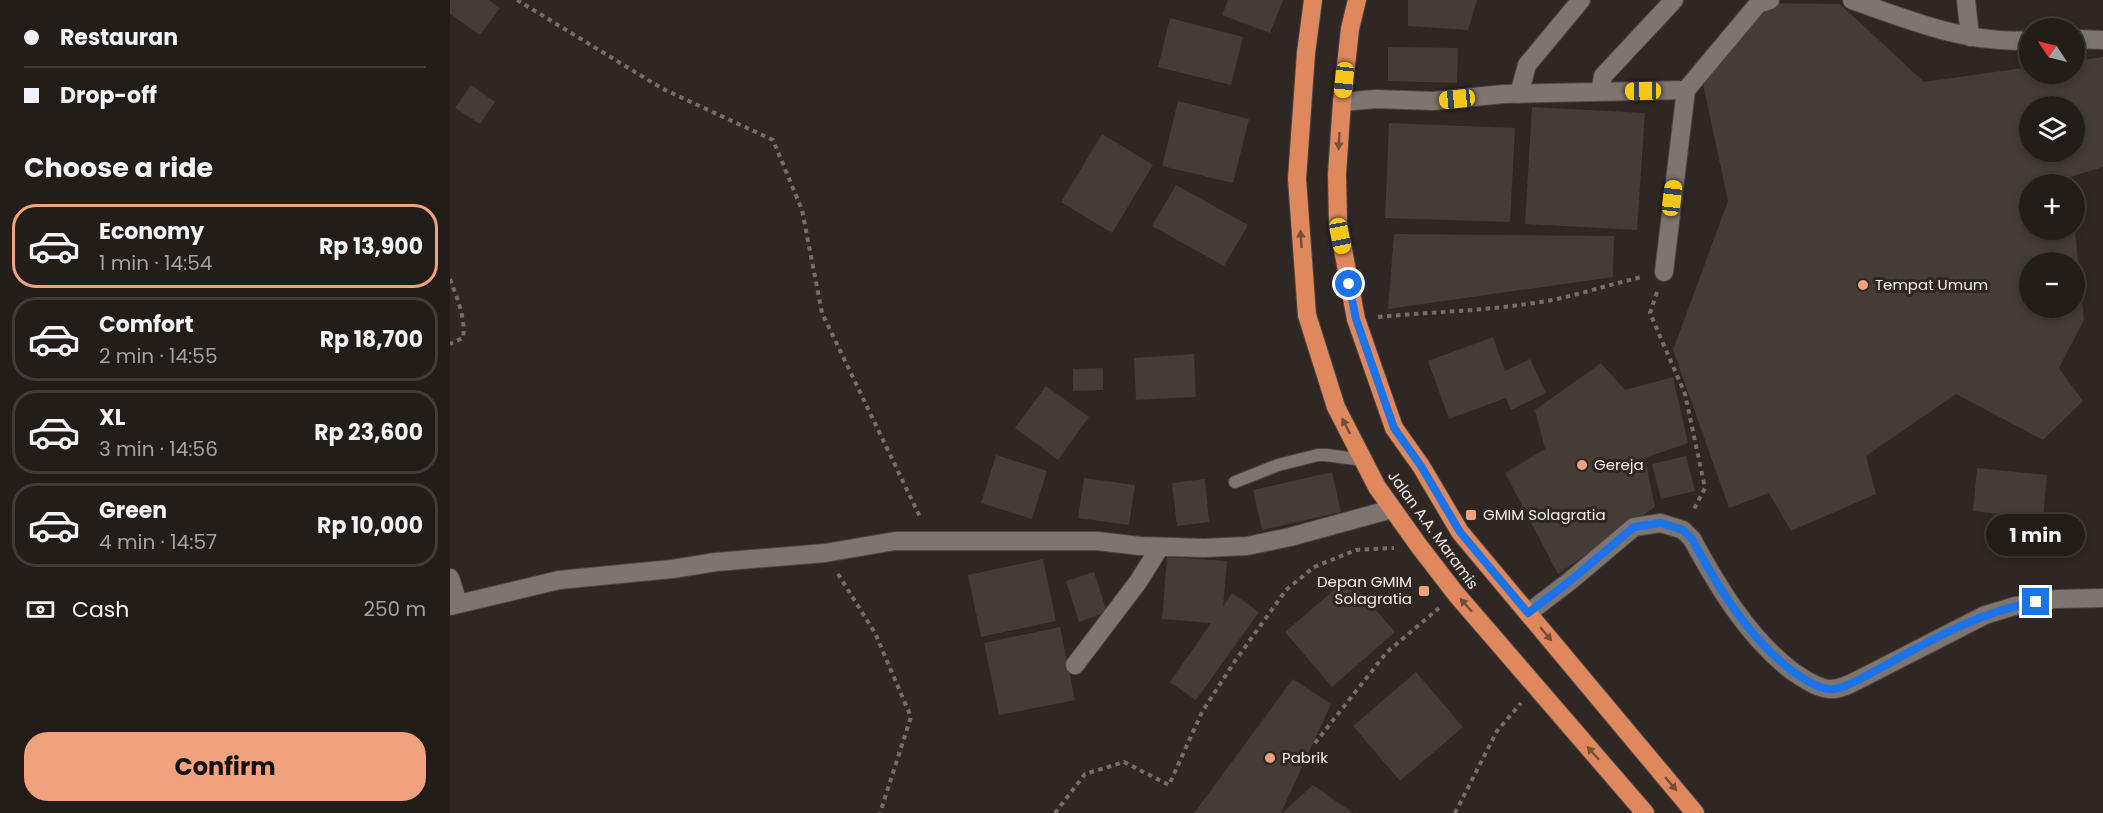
<!DOCTYPE html>
<html lang="en">
<head>
<meta charset="utf-8">
<style>
  body { margin:0; font-family:Poppins,sans-serif; background:#2b2623; color:#f1f3f6; height:100vh; display:flex; flex-direction:column; font-size:22px; white-space:nowrap }
  * { box-sizing:border-box; margin:0 }
  p { font-size:20px; color:#a3a2a2 }
  .icon { flex:none; width:33px; height:33px; fill:none; stroke:currentColor; stroke-width:2; stroke-linecap:round; stroke-linejoin:round }
  .map { position:relative; flex:1; overflow:hidden }
  .sheet { display:flex; flex-direction:column; background:#231d1a; width:450px }
  .sheet>* { flex:none }
  .banner { display:grid; align-content:center; height:132px; padding:0 24px; background:#231d1a }
  .needle { width:39px; rotate:305deg }
  .controls { position:absolute; left:1569px; top:18px; display:grid; gap:12px }
  .controls a { display:grid; place-items:center; width:66px; height:66px; border-radius:50%; background:#231d1a; box-shadow:0 3px 9px #0003,0 0 0 2px #403b39; font-size:30px }
  .end { position:absolute; width:27px; height:27px; margin:-14px; border:8px solid #1a73e8; background:#fff; box-shadow:0 0 0 3px #fff }
  .from { border-radius:50% }
  .bubble { position:absolute; height:42px; border-radius:21px; background:#231d1a; box-shadow:0 3px 9px #0003,0 0 0 2px #403b39; font-size:20px; font-weight:700; line-height:42px; text-align:center }
  .car { position:absolute; width:18px; height:36px; margin:-18px -9px; border-radius:8px; box-shadow:0 0 4px 2px #0007; background:linear-gradient(#f5c518 24%,#345 0 40%,#f5c518 0 76%,#345 0 86%,#f5c518 0) }
  .banner b { display:flex; align-items:center; gap:21px; height:57px; font-size:22px }
  .banner b+b { border-top:2px solid #403b39 }
  .banner i { width:15px; height:15px; background:#f1f3f6 }
  ul { padding:0; list-style:none }
  li { display:flex; align-items:center; gap:18px; height:84px; margin:0 12px 9px; padding:0 12px; border:3px solid #403b39; border-radius:24px }
  li div { flex:1 }
  li b { display:block; font-size:22px }
  li em { font-style:normal; font-weight:700 }
  li.on { border-color:#f1a17b }
  li>.icon { width:54px; height:54px; stroke-width:1.5 }
  h2 { padding:0 24px; font-size:27px; line-height:72px }
  .pay { display:flex; align-items:center; gap:15px; height:66px; padding:0 24px; font-size:22px }
  .pay p { margin-inline-start:auto }
  .action { display:flex; gap:12px; margin-top:auto; padding:12px 24px }
  .action a { flex:1; height:69px; border-radius:24px; background:#f1a17b; color:#111; font-size:24px; font-weight:700; line-height:69px; text-align:center }
  main { display:flex; flex:1; min-height:0 }
  .map>svg:first-child { display:block }
  .building { fill:#453b37; fill-rule:evenodd }
  .lines { fill:none; stroke-linecap:round; stroke-linejoin:round }
  .lane-casing { stroke:#4c4642; stroke-width:14 }
  .street-casing { stroke:#4c4642; stroke-width:20 }
  .highway-casing { stroke:#4c4642; stroke-width:20 }
  .path { stroke:#756d6a; stroke-width:4; stroke-dasharray:4.5 4.5; stroke-linecap:butt }
  .lane { stroke:#7f7570; stroke-width:12 }
  .street { stroke:#7f7570; stroke-width:18 }
  .highway { stroke:#df885e; stroke-width:18 }
  .oneway { fill:#754e3b }
  .route { stroke:#1a73e8; stroke-width:8 }
  .poi-dot { fill:#f1a17b; stroke:#2f2723; stroke-width:2 }
  .labels { text-anchor:middle; stroke-width:6; stroke-linejoin:round; paint-order:stroke }
  .poi-label { font-size:15px; fill:#f5efed; stroke:#2f2723; text-anchor:start }
  .street-label { font-size:15px; fill:#f5efed; stroke:#2f2723 }
</style>
</head>
<body>
<main>
<section class="sheet">
<div class="banner">
<b><i class="from"></i>Restauran</b>
<b><i></i>Drop-off</b>
</div>
<h2>Choose a ride</h2>
<ul>
<li class="on"><svg class="icon" aria-label="car" viewBox="0 0 24 24"><path d="M5 17H2v-5l4-1 3-4h7l3 4 3 1v5h-3M9 17h6M6 11h13"/><circle cx="7" cy="17" r="2"/><circle cx="17" cy="17" r="2"/></svg><div><b>Economy</b><p>1 min · 14:54</p></div><em>Rp 13,900</em></li>
<li><svg class="icon" aria-label="car" viewBox="0 0 24 24"><path d="M5 17H2v-5l4-1 3-4h7l3 4 3 1v5h-3M9 17h6M6 11h13"/><circle cx="7" cy="17" r="2"/><circle cx="17" cy="17" r="2"/></svg><div><b>Comfort</b><p>2 min · 14:55</p></div><em>Rp 18,700</em></li>
<li><svg class="icon" aria-label="car" viewBox="0 0 24 24"><path d="M5 17H2v-5l4-1 3-4h7l3 4 3 1v5h-3M9 17h6M6 11h13"/><circle cx="7" cy="17" r="2"/><circle cx="17" cy="17" r="2"/></svg><div><b>XL</b><p>3 min · 14:56</p></div><em>Rp 23,600</em></li>
<li><svg class="icon" aria-label="car" viewBox="0 0 24 24"><path d="M5 17H2v-5l4-1 3-4h7l3 4 3 1v5h-3M9 17h6M6 11h13"/><circle cx="7" cy="17" r="2"/><circle cx="17" cy="17" r="2"/></svg><div><b>Green</b><p>4 min · 14:57</p></div><em>Rp 10,000</em></li>
</ul>
<div class="pay"><svg class="icon" aria-label="cash" viewBox="0 0 24 24"><path d="M3 7h18v10H3z"/><circle cx="12" cy="12" r="2"/></svg>Cash<p>250 m</p></div>
<div class="action"><a>Confirm</a></div>
</section>
<div class="map">
<svg width="1653" height="813" viewBox="0 0 1653 813">
  <rect width="100%" height="100%" fill="#2f2723"/>
  <path class="building" d="M0,0H39L50,8L30,35L0,14Z
    M778,0H833L820,33L772,15Z
    M958,0H1027L1018,30L958,26Z
    M1318,3L1390,4L1474,82L1580,67V74H1624V61L1653,57V167L1620,177L1621,184H1580V230H1625L1634,320L1609,368L1633,401L1593,440L1506,394L1416,456L1426,494L1341,531L1319,493L1279,508L1223,350L1278,201L1253,84ZM1580,106H1624V152H1580ZM1580,262H1624V308H1580Z
    M720,18L793,37L781,85L708,67Z
    M938,47L1008,48L1007,83L938,81Z
    M21,85L45,102L30,124L5,108Z
    M728,101L799,119L783,183L712,166Z
    M1082,107L1195,113L1187,230L1075,224Z
    M939,123L1065,128L1060,222L935,218Z
    M652,134L703,165L662,233L611,202Z
    M726,185L798,225L774,266L702,226Z
    M944,234L1164,236L1163,277L938,309Z
    M1043,337L1055,371L1080,359L1096,393L1061,410L1056,398L999,419L978,361Z
    M744,354L746,397L686,400L684,358Z
    M1151,363L1175,390L1223,377L1238,443L1195,458L1205,507L1108,574L1055,473L1095,449L1085,410Z
    M653,368V390L623,391V369Z
    M596,386L639,417L608,460L565,428Z
    M546,455L597,471L582,519L531,503Z
    M1236,456L1245,491L1211,499L1202,464Z
    M1527,468L1597,475L1593,519L1523,511Z
    M882,472L891,512L812,530L803,490Z
    M634,478L685,485L679,525L628,518Z
    M755,479L759,522L727,526L722,483Z
    M717,557L777,561L773,607L782,593L809,612L746,700L720,682L761,623L712,619Z
    M593,559L606,621L531,637L518,575Z
    M644,572L657,612L629,622L616,581Z
    M898,578L945,632L882,687L835,632Z
    M610,627L625,700L549,715L534,643Z
    M966,672L1013,727L950,781L903,726Z
    M843,679L881,704L831,813H744Z
    M863,785L903,813H832Z"/>
  <g class="lines">
    <defs>
      <path id="lane" d="M785,482L828,465L868,455H876L913,460"/>
      <path id="street" d="M1402,0C1459,20 1519,45 1580,40
        M1516,0L1520,37
        M1624,39L1653,40
        M1150,92L1153,76L1224,0
        M1069,94L1077,65L1131,0
        M892,102L926,99L983,101L1054,94L1236,90
        M1214,272L1236,90L1308,4L1320,0
        M0,578L8,603
        M0,606L109,580L222,569L266,562L375,553L445,541H647L690,546L754,548L797,546L840,537L942,509
        M1078,613L1120,581L1184,527L1211,523L1233,530L1242,539C1268,587 1298,637 1342,671C1353,678 1366,688 1379,689C1391,690 1404,682 1414,677L1535,615L1565,606L1606,599L1653,598
        M625,665L688,582L710,547"/>
      <path id="highway" d="M863,0L856,53L847,179L857,315L886,407L927,487L969,546L1006,594L1195,813
        M907,0L900,29L892,102L887,174L888,223L906,319L944,428L971,466L1010,532L1245,813"/>
    </defs>
    <use href="#lane" class="lane-casing"/>
    <use href="#street" class="street-casing"/>
    <use href="#highway" class="highway-casing"/>
    <path class="path" d="M67,0L213,89L323,140L352,210L372,313L471,519
      M0,279C7,298 16,318 13,338L0,344
      M1207,292L1200,313L1235,394L1255,488L1243,511
      M928,317C980,312 1032,311 1084,303C1121,298 1156,285 1192,277
      M388,574L425,633L461,717L430,813
      M865,743L937,652L989,608
      M605,813L635,774L674,762L719,785L752,712L785,661L836,590L864,567L906,550L944,548
      M1005,813L1047,731L1071,703"/>
    <use href="#lane" class="lane"/>
    <use href="#street" class="street"/>
    <use href="#highway" class="highway"/>
  </g>
  <defs><path id="oneway-solid" d="M-6-.8H1V-3.2L6.5 0L1 3.2V.8H-6Z" transform="scale(1.5)"/></defs>
  <g class="oneway">
    <use href="#oneway-solid" transform="translate(889 141) rotate(93)"/>
    <use href="#oneway-solid" transform="translate(851 239) rotate(-94)"/>
    <use href="#oneway-solid" transform="translate(896 426) rotate(-117)"/>
    <use href="#oneway-solid" transform="translate(1016 605) rotate(-131)"/>
    <use href="#oneway-solid" transform="translate(1096 634) rotate(50)"/>
    <use href="#oneway-solid" transform="translate(1143 753) rotate(-132)"/>
    <use href="#oneway-solid" transform="translate(1221 784) rotate(50)"/>
  </g>
  <g class="lines">
    <path class="route" d="M899,284L906,319L944,428L971,466L1010,532L1078,613L1120,581L1184,527L1211,523L1233,530L1242,539C1268,587 1298,637 1342,671C1353,678 1366,688 1379,689C1391,690 1404,682 1414,677C1468,648 1524,612 1586,602"/>
  </g>
  <g class="poi-dot">
    <circle cx="1413" cy="285" r="6"/>
    <circle cx="1132" cy="465" r="6"/>
    <rect x="1015" y="509" width="12" height="12" rx="3"/>
    <rect x="968" y="585" width="12" height="12" rx="3"/>
    <circle cx="820" cy="758" r="6"/>
  </g>
  <g class="labels">
    <g class="poi-label">
      <text x="1425" y="290">Tempat Umum</text>
      <text x="1144" y="470">Gereja</text>
      <text x="1033" y="520">GMIM Solagratia</text>
      <text x="962" y="587" text-anchor="end">Depan GMIM<tspan x="962" dy="17">Solagratia</tspan></text>
      <text x="832" y="763">Pabrik</text>
    </g>
    <g class="street-label">
      <text transform="translate(983 530) rotate(54)" y="5">Jalan A.A. Maramis</text>
    </g>
  </g>
</svg>
<div class="controls">
<a><svg class="needle" viewBox="-14 -14 28 28"><path d="M0-13l5 13h-10z" fill="#e53935"/><path d="M0 13l5-13h-10z" fill="#a3a2a2"/></svg></a>
<a><svg class="icon" aria-label="layers" viewBox="0 0 24 24"><path d="M12 4l9 5-9 5-9-5zM3 14l9 5 9-5"/></svg></a>
<a>+</a>
<a>−</a>
</div>
<i class="end from" style="left:899px;top:284px"></i>
<i class="end" style="left:1586px;top:602px"></i>
<div class="bubble" style="left:1536px;top:514px;width:99px">1 min</div>
<i class="car" style="left:894px;top:80px;rotate:186deg"></i>
<i class="car" style="left:1193px;top:91px;rotate:269deg"></i>
<i class="car" style="left:1007px;top:99px;rotate:264deg"></i>
<i class="car" style="left:1222px;top:198px;rotate:7deg"></i>
<i class="car" style="left:890px;top:236px;rotate:169deg"></i>
</div>
</main>
</body>
</html>
